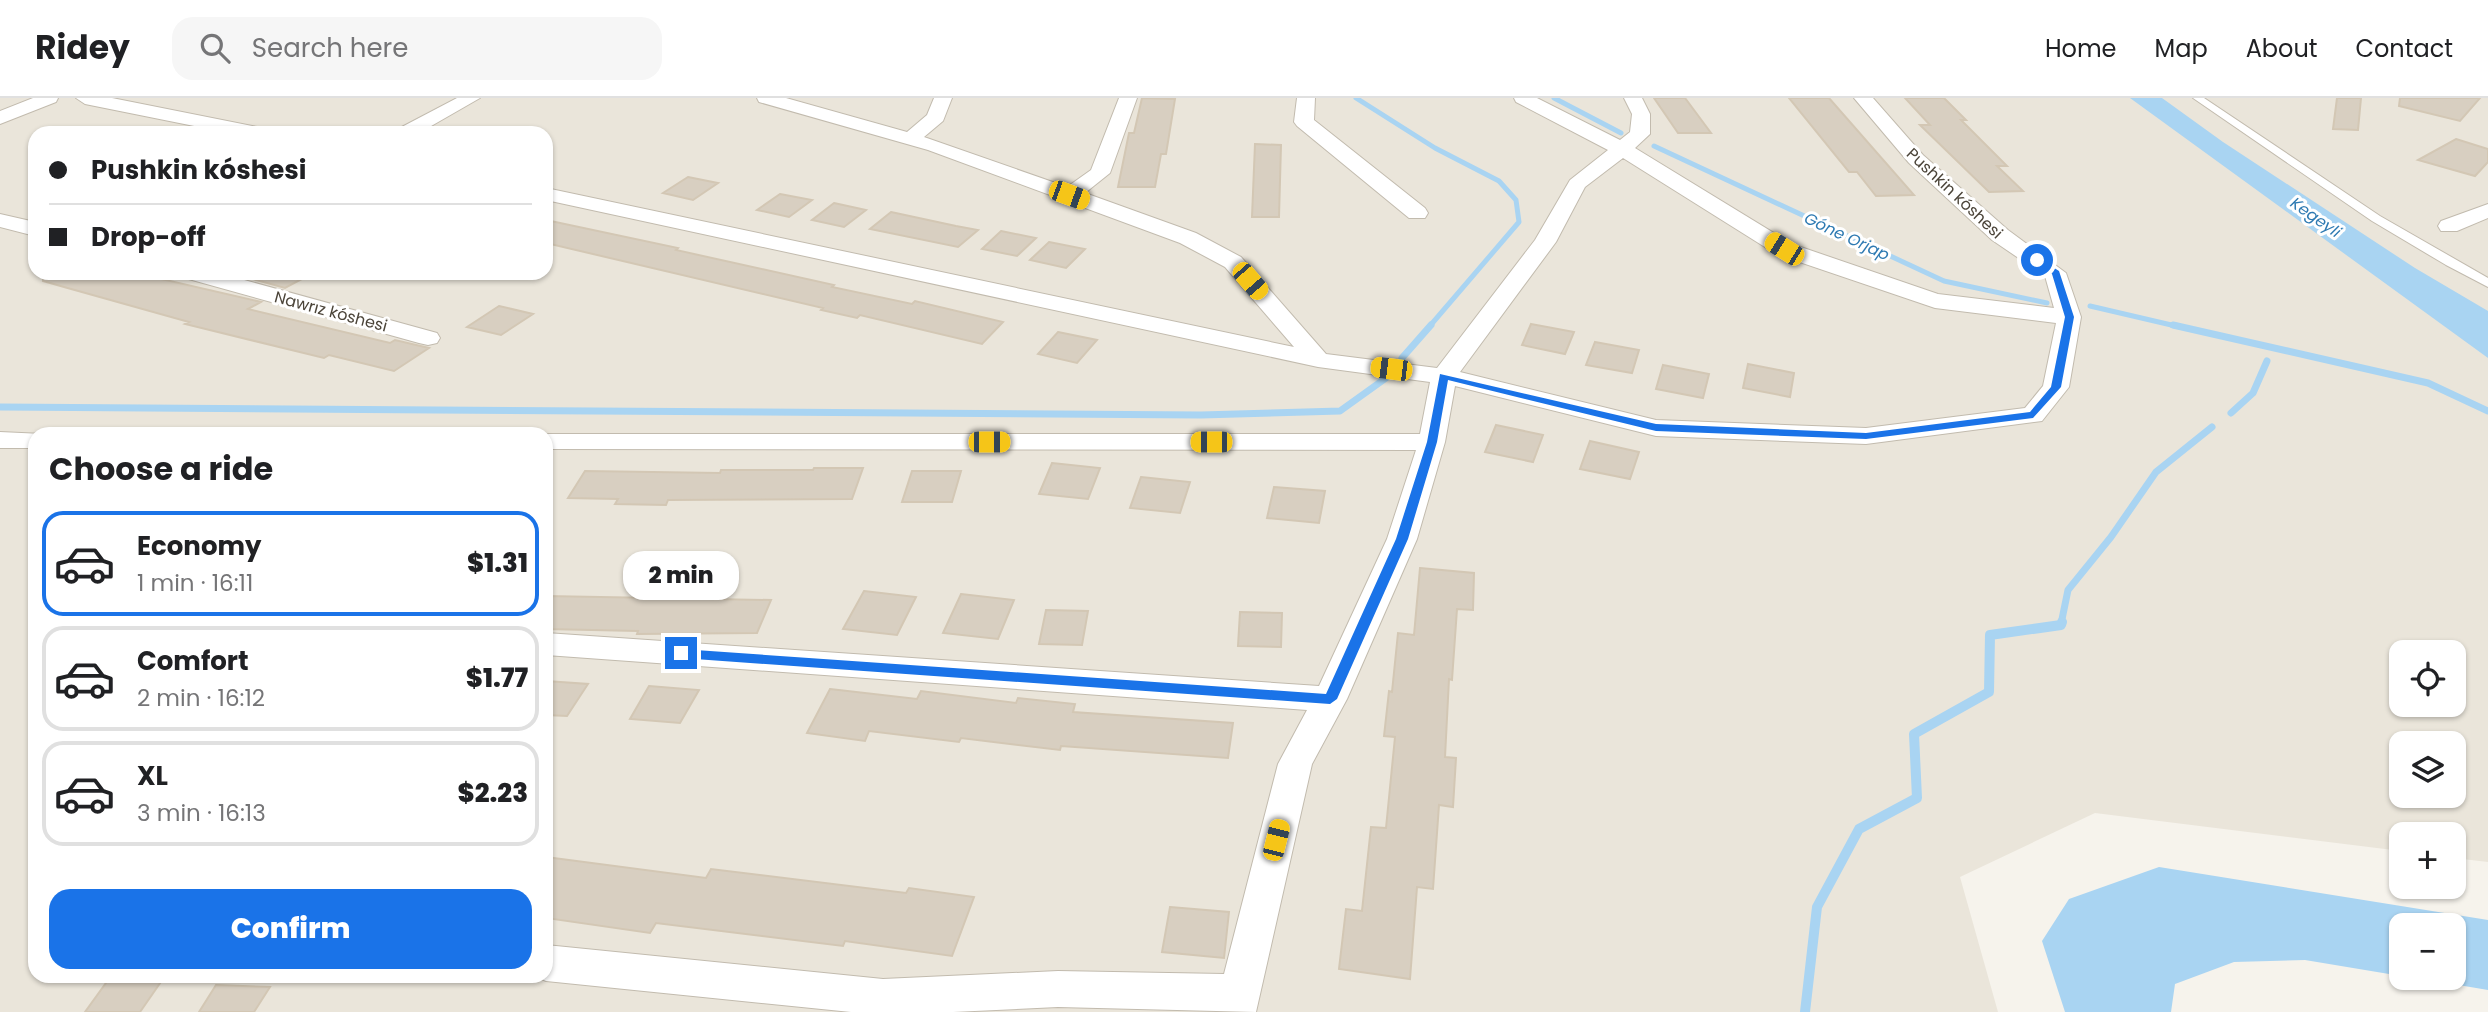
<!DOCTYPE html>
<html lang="en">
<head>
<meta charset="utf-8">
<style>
  body { margin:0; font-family:Poppins,sans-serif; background:#f6f6f6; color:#202124; height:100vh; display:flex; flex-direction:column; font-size:26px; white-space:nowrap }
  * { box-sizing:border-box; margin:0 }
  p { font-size:23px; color:#757577 }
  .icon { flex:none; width:38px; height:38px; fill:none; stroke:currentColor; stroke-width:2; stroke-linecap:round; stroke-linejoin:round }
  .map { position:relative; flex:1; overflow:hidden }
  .drawer { position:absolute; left:28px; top:329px; width:525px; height:556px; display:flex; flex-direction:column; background:#fff; border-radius:21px; box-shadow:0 2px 5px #0004 }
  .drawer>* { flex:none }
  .banner { position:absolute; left:28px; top:28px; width:525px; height:154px; border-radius:21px; box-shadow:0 2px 5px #0004; display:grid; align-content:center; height:154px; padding:0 21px; background:#fff }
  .tools { position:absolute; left:2389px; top:542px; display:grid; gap:14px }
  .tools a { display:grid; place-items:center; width:77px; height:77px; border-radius:14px; background:#fff; box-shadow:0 2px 5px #0004; font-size:35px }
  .end { position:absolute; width:32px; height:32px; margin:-16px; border:9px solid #1a73e8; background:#fff; box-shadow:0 0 0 4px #fff }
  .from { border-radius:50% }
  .bubble { position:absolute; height:49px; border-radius:21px; background:#fff; box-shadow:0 2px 5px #0004; font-size:23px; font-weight:800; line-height:49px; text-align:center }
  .car { position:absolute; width:21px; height:42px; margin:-21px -10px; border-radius:9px; box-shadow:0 0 5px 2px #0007; background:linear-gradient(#f5c518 24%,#345 0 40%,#f5c518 0 76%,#345 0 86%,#f5c518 0) }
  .banner b { display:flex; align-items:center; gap:24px; height:66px; font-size:26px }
  .banner b+b { border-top:2px solid #e0e0e0 }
  .banner i { width:18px; height:18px; background:#202124 }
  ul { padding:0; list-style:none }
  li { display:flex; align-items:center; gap:21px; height:105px; margin:0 14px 10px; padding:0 7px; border:4px solid #e0e0e0; border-radius:21px }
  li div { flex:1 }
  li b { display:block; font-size:26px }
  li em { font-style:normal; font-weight:800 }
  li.on { border-color:#1a73e8 }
  li>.icon { width:63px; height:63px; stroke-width:1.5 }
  h2 { padding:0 21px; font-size:32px; line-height:84px }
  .action { display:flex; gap:14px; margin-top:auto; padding:14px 21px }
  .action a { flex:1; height:80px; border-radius:21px; background:#1a73e8; color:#fff; font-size:28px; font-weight:800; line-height:80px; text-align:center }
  header { display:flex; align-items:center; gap:42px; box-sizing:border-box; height:98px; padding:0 35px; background:#fff; border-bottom:2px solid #e0e0e0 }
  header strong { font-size:33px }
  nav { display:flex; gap:38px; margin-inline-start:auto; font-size:24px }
  .search { width:490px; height:63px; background:#f6f6f6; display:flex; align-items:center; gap:18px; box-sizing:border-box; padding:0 24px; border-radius:21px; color:#757577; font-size:26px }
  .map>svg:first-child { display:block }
  .residential { fill:#eae5da; fill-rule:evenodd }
  .water { fill:#a9d4f2 }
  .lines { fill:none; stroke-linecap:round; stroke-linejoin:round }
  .stream-far2 { stroke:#a9d4f2; stroke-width:5 }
  .stream-far1 { stroke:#a9d4f2; stroke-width:7 }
  .stream { stroke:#a9d4f2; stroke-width:10 }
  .building { fill:#d8cfc1; stroke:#d3c7b4; stroke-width:2 }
  .service-casing { stroke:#c2bbae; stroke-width:2 }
  .minor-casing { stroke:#c2bbae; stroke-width:2 }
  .service { fill:#fff; fill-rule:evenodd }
  .minor { fill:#fff; fill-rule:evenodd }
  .route { fill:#1a73e8 }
  .labels { text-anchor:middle; stroke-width:6; stroke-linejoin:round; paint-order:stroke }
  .far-street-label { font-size:16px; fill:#4b4439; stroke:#fff }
  .far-water-label { font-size:16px; font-style:italic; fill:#2e7ab2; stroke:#fff }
</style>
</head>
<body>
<header>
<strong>Ridey</strong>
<div class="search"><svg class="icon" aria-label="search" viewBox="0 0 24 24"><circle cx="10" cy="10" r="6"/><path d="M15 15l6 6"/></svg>Search here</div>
<nav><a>Home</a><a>Map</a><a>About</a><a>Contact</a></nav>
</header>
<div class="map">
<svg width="2488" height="914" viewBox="0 0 2488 914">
  <rect width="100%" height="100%" fill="#f6f3ec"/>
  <path class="residential" d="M0,0H2488V764L2454,760V737H2401V753L2095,715L1960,779L1998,914H0ZM35,35H546V175H35ZM35,336H546V878H35ZM2401,555H2454V607H2401ZM2401,646H2454V698H2401Z"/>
  <path class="water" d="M2130,0H2162L2223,44L2415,170L2488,213V260Z
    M2159,769L2488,822V892L2417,880H2454V828H2401V878L2305,862L2234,864L2175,886L2171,914H2065L2042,843L2069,801Z"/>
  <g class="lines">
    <path class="stream-far2" d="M1356,0L1435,50L1499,83L1516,102L1519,124L1429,229
      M1554,0L1621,35
      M1654,48L1944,183L2047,205
      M2090,208L2180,229"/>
    <path class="stream-far1" d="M2173,227L2428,285L2488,313
      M1402,260L1431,227
      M0,309L1201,317L1340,313L1386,280
      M2231,315L2253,295L2267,263
      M2061,526L2068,492L2111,439L2156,374L2212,329"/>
    <path class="stream" d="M1805,914L1817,809L1859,731L1917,700L1914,636L1989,594L1990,537L2061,527L2062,524"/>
  </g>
  <path class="building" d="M1142,0L1175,1L1166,56H1161L1155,89H1118L1129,35H1134Z
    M1654,0H1685L1711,35H1678Z
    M1789,0H1829L1914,97L1876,98L1857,74H1849Z
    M1905,0H1944L1966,22H1961L2007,68H1997L2023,93L1989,94L1920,27H1930Z
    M2337,0H2361L2358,32L2333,31Z
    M2400,0H2480L2460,23L2399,8Z
    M2456,41L2488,51V64L2475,78L2418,62Z
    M1255,46L1281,47L1279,119H1252Z
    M688,79L718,85L693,102L663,95Z
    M780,96L812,102L789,119L757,112Z
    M834,105L866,112L844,129L812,122Z
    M891,114L956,128L978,132L958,149L870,131Z
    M546,122L678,150L676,152L834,187L832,189L912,206L915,203L1003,224L982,246L860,217L857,220L821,212L823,210L546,145Z
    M1001,133L1036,140L1017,158L982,151Z
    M1049,144L1085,151L1066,170L1030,162Z
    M44,175H122L139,179L144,177L261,204L248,211L390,245L395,242L429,250L394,273L329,257L324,260L185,226L189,224L64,189L43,183Z
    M269,175H313L285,190L256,182Z
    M499,208L533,216L501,237L467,229Z
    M1531,226L1574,234L1565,256L1522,247Z
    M1058,234L1097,242L1077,265L1038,256Z
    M1595,244L1639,252L1632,275L1586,267Z
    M1748,266L1794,275L1790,299L1743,290Z
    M1663,267L1709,276L1703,300L1656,291Z
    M1496,327L1543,337L1533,364L1485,354Z
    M1590,343L1639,354L1630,381L1580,371Z
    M1052,365L1100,370L1088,401L1039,396Z
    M814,370H863L852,401L668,402L666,407L615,406L618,401L568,400L585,373L720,375L721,372H813Z
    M912,373H961L952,404H902Z
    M1141,379L1190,384L1180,415L1130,410Z
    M1274,389L1325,393L1319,425L1267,420Z
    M1420,470L1474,475L1473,512L1457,511L1452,582L1449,581L1445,659L1456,660L1453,709L1439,707L1433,791L1417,789L1410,881L1339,871L1346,811L1362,813L1371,729L1386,730L1395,639L1384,638L1389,593L1392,594L1398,535L1414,537Z
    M864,493L916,499L897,537L843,531Z
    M961,496L1014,502L998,541L943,535Z
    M656,497L711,498L709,501L771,502L757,535L637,536L638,533L546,531V498L655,500Z
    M1046,512L1088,513L1082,547L1039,546Z
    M1240,514L1282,515L1281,549L1238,548Z
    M546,583L588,586L567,618L546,617Z
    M649,588L699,592L680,625L630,621Z
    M830,591L917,601L921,593L1016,605L1018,600L1075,606L1073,614L1233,625L1228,660L1061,648L1060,652L961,640L959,644L869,633L865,643L807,635Z
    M546,759L706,780L711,771L906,795L909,790L974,799L952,858L845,843L843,848L656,825L650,835L546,820Z
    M1170,809L1229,814L1224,860L1162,854Z
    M111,878H165L140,914H85Z
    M216,887L270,889L254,914H199Z"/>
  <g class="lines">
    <defs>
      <path id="service" d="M2193,0H2204L2380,118L2488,180V189L2446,167L2372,123Z"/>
      <path id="minor" d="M33,0H58L56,4L0,26V13Z
        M76,0H112L257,29L267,35H229L85,6Z
        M457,0H480L419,35H395L398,31Z
        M757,0H786L907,34L927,17L934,0H952L943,23L924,39L1067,89L1091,72L1119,0H1137L1110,75L1085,95L1196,135L1241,159L1326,256L1437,270L1535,142L1570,82L1608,52L1516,4L1514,0H1537L1620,42L1630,34L1632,16L1624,0H1642L1650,16V36L1635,50L1792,146L1938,196L2054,210L2045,178L1992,142L1909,65L1854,0H1873L1923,57L2008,132L2066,175L2081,219L2069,289L2042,323L1866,346L1656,338L1455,288L1445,344L1417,441L1347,601L1312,666L1256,914L1058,909L953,914H851L546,883L535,878H546V847L883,881L1058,873L1224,876L1278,666L1307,612L546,557V535L1319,588L1387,441L1416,352L546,351V336H542H1420L1430,284L1318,269L546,102V90L1294,249L1225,169L1180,145L928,52L759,4ZM1623,60L1776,156L1935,210L2056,225L2043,288L2025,310L1866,330L1656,322L1460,274L1556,144L1585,89Z
        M1297,0H1315L1314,22L1425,110L1428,115L1425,120H1409L1297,28L1294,24Z
        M2488,106V120L2457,133H2441L2438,128L2441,123Z
        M0,116L35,124V138L0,129Z
        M182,175H219L437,235L440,240L437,245L428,247L419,245L185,180Z
        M0,334L43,336H35V350H0Z"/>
    </defs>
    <use href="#service" class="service-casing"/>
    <use href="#minor" class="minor-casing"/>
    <use href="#service" class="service"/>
    <use href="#minor" class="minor"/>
  </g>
  <path class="route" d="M2034,161H2040L2059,173L2074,219L2061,289L2033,320L1866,341L1656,333L1448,282L1437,344L1408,441L1337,601L1330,606L681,560L675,555L681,551L1326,596L1396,441L1427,344L1440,276L1656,326L1866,335L2030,314L2051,289L2065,219L2052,176L2034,164Z"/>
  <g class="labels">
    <g class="far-street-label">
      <text transform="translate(1955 95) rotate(43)" y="6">Pushkin kóshesi</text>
      <text transform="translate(331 213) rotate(15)" y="6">Nawrız kóshesi</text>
    </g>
    <g class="far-water-label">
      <text transform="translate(2316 119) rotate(35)" y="6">Kegeyli</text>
      <text transform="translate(1847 138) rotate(25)" y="6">Góne Orjap</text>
    </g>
  </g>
</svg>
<div class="tools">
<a><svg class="icon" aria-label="locate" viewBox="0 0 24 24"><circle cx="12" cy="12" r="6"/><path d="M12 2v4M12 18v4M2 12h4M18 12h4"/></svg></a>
<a><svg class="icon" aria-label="layers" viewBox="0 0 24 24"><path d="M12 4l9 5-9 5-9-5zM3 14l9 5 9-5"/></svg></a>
<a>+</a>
<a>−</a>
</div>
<i class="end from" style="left:2037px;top:162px"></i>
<i class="end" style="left:681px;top:555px"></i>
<div class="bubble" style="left:623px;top:453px;width:116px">2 min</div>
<i class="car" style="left:1069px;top:97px;rotate:110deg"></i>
<i class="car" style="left:1784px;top:151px;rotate:302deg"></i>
<i class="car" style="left:1250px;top:183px;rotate:139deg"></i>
<i class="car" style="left:1391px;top:271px;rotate:277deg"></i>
<i class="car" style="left:989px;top:344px;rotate:90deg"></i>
<i class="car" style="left:1211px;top:344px;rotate:270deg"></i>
<i class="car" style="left:1276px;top:742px;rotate:14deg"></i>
<div class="banner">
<b><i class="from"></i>Pushkin kóshesi</b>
<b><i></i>Drop-off</b>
</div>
<section class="drawer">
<h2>Choose a ride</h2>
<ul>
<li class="on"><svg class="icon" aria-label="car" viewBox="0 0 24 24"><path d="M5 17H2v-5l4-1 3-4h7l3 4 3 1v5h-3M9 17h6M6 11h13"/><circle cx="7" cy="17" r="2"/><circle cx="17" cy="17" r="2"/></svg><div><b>Economy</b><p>1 min · 16:11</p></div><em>$1.31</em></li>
<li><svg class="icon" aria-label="car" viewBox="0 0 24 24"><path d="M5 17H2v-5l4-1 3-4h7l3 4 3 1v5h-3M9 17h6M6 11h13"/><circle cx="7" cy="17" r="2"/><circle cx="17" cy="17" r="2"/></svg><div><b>Comfort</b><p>2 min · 16:12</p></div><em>$1.77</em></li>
<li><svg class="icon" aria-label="car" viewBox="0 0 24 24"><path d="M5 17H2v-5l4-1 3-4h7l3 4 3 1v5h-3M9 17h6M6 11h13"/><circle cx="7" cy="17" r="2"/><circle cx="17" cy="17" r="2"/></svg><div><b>XL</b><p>3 min · 16:13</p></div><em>$2.23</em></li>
</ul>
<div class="action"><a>Confirm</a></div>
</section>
</div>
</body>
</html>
